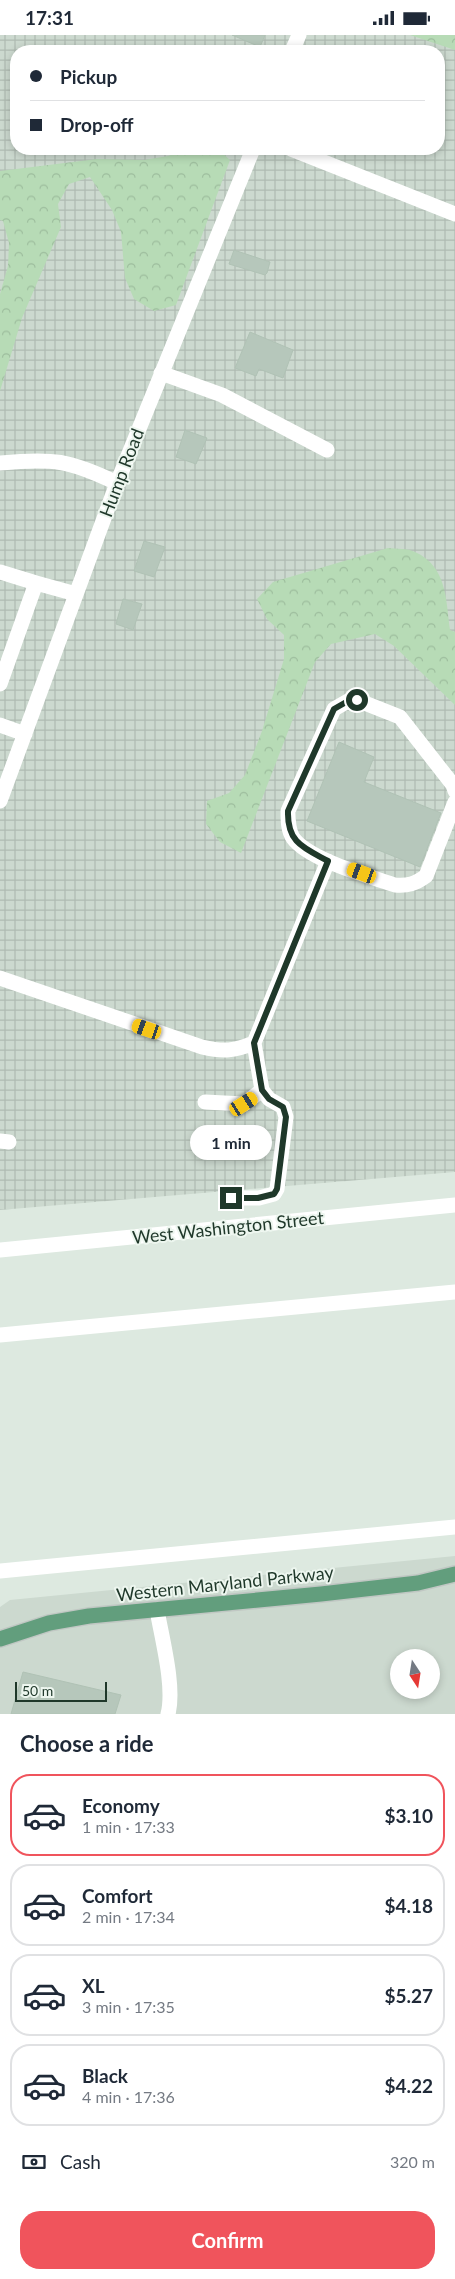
<!DOCTYPE html>
<html lang="en">
<head>
<meta charset="utf-8">
<style>
  body { margin:0; font-family:Lato,sans-serif; background:#f2f2f3; color:#1f2937; height:100vh; display:flex; flex-direction:column; font-size:19px; white-space:nowrap }
  * { box-sizing:border-box; margin:0 }
  p { font-size:16px; color:#747a83 }
  .icon { flex:none; width:28px; height:28px; fill:none; stroke:currentColor; stroke-width:2; stroke-linecap:round; stroke-linejoin:round }
  .map { position:relative; height:1679px; overflow:hidden }
  .details { display:flex; flex-direction:column; background:#fff; flex:1 }
  .details>* { flex:none }
  .hud { position:absolute; left:10px; top:10px; width:435px; height:110px; border-radius:20px; box-shadow:0 2px 8px #0003; display:grid; align-content:center; height:110px; padding:0 20px; background:#fff }
  .needle { width:32px; rotate:168deg }
  .fabs { position:absolute; left:390px; top:1614px; display:grid; gap:10px }
  .fabs a { display:grid; place-items:center; width:50px; height:50px; border-radius:50%; background:#fff; box-shadow:0 2px 8px #0003; font-size:25px }
  .scale { position:absolute; left:15px; bottom:12px; width:92px; box-sizing:border-box; padding-left:5px; border:2px solid #1f382a; border-top:0; font-size:14px; line-height:18px; white-space:nowrap; color:#1f382a; -webkit-text-stroke:4px #edf6ef; paint-order:stroke }
  .end { position:absolute; width:22px; height:22px; margin:-11px; border:6px solid #1f382a; background:#fff; box-shadow:0 0 0 2px #fff }
  .from { border-radius:50% }
  .bubble { position:absolute; height:35px; border-radius:18px; background:#fff; box-shadow:0 2px 8px #0003; font-size:16px; font-weight:700; line-height:35px; text-align:center }
  .car { position:absolute; width:15px; height:30px; margin:-15px -8px; border-radius:6px; box-shadow:0 0 4px 1px #0007; background:linear-gradient(#f5c518 24%,#345 0 40%,#f5c518 0 76%,#345 0 86%,#f5c518 0) }
  .hud b { display:flex; align-items:center; gap:18px; height:48px; font-size:19px }
  .hud b+b { border-top:1px solid #e0e1e3 }
  .hud i { width:12px; height:12px; background:#1f2937 }
  ul { padding:0; list-style:none }
  li { display:flex; align-items:center; gap:15px; height:82px; margin:0 10px 8px; padding:0 10px; border:2px solid #e0e1e3; border-radius:20px }
  li div { flex:1 }
  li b { display:block; font-size:19px }
  li em { font-style:normal; font-weight:700 }
  li.on { border-color:#f0545c }
  li>.icon { width:45px; height:45px; stroke-width:1.5 }
  h2 { padding:0 20px; font-size:22px; line-height:60px }
  .pay { display:flex; align-items:center; gap:12px; height:55px; padding:0 20px; font-size:19px }
  .pay p { margin-inline-start:auto }
  .cta { display:flex; gap:10px; margin-top:auto; padding:10px 20px }
  .cta a { flex:1; height:58px; border-radius:20px; background:#f0545c; color:#fff; font-size:20px; font-weight:700; line-height:58px; text-align:center }
  .status { display:flex; justify-content:space-between; align-items:center; height:35px; padding:0 25px; background:#fff; direction:ltr }
  .status svg { height:14px; fill:currentColor }
  .map>svg:first-child { display:block }
  .built { fill:#ccd9cf; fill-rule:evenodd }
  .industrial { fill:url(#industrial-grid); fill-rule:evenodd }
  .forest { fill:url(#forest-crowns) }
  .building { fill:#b6c7bb; stroke:#b0c2b5 }
  .lines { fill:none; stroke-linecap:round; stroke-linejoin:round }
  .major-casing { stroke:#c0c7c3; stroke-width:18 }
  .minor { stroke:#fff; stroke-width:15 }
  .major { stroke:#629e7d; stroke-width:15 }
  .route { stroke:#1f382a; stroke-width:6 }
  .labels { text-anchor:middle; stroke-width:4; stroke-linejoin:round; paint-order:stroke }
  .street-label { font-size:18px; fill:#1f382a; stroke:#edf6ef }
</style>
</head>
<body>
<div class="status"><b>17:31</b><svg viewBox="0 0 49 12"><path d="M0 12V9h3v3zM5 12V6h3v6zM10 12V3h3v9zM15 12V0h3v12zM26 1h20v11H26zM47 4h2v5h-2z"/></svg></div>
<div class="map">
<svg width="455" height="1679" viewBox="0 0 455 1679">
  <defs>
    <pattern id="industrial-grid" width="8" height="8" patternUnits="userSpaceOnUse" patternTransform="scale(1.25)"><rect width="8" height="8" fill="#ccd9cf"/><path d="M0 4h8M4 0v8" fill="none" stroke="#afbbb2"/></pattern>
    <pattern id="forest-crowns" width="20" height="18" patternUnits="userSpaceOnUse" patternTransform="scale(1.25)"><rect width="20" height="18" fill="#b7dbb6"/><path d="M2 6a3 3 0 1 1 6 0M12 15a3 3 0 1 1 6 0" fill="none" stroke="#9dbd9d"/></pattern>
  </defs>
  <rect width="100%" height="100%" fill="#dde9e0"/>
  <path class="built" d="M455,1521V1679H0V1572L10,1565ZM399,1622H431V1655H399Z"/>
  <path class="industrial" d="M0,0H455V1137L0,1175ZM16,16H439V114H16Z"/>
  <path class="forest" d="M410,0H455V15Z
    M187,114H218L230,125L176,270L154,276L134,264L125,243L121,197L112,175L90,142L69,149L58,169L61,192L22,283L0,356V259L8,231L9,208L3,186L0,185V136L97,124L144,125L168,121Z
    M388,513C396,514 407,513 415,517C447,531 446,565 450,595L455,597V670L394,611L375,599L331,609L315,627L241,818L220,807L206,789L207,766L229,758L245,740L262,696L284,624V600L267,584L257,564L273,547Z"/>
  <path class="building" d="M232,0H265L260,12Z
    M234,215L270,227L267,238L265,240L229,229Z
    M250,297L293,315L283,343L259,334L256,341L235,333Z
    M185,395L207,403L196,429L176,422Z
    M144,506L165,512L154,542L134,536Z
    M123,564L142,569L133,595L116,589Z
    M339,707L374,722L364,747L441,778L420,832L307,786Z
    M23,1637L121,1660L115,1679H11Z"/>
  <g class="lines">
    <defs>
      <path id="major" d="M0,1604L49,1588L89,1581L321,1559L418,1548L455,1539"/>
    </defs>
    <use href="#major" class="major-casing"/>
    <path class="minor" d="M292,16L299,0
      M291,114L455,179
      M161,338L222,360L327,415
      M0,428C53,423 69,425 117,448
      M0,537L36,548
      M0,649L36,548L76,559
      M0,690L25,699
      M455,756L453,750L400,682L357,665L348,666L334,674L288,776C288,785 288,795 293,803C309,825 369,841 395,850C408,851 415,849 426,841L455,767
      M0,766L117,448L253,114
      M0,943L202,1012C224,1017 234,1016 254,1008
      M205,1067L244,1069L262,1055
      M0,1106L9,1107
      M231,1163H259L274,1159L277,1154L286,1082L283,1072L269,1064L262,1055L254,1008L328,826
      M0,1215L455,1170
      M0,1300L455,1257
      M0,1536L455,1492
      M157,1575C162,1604 175,1652 168,1679"/>
    <use href="#major" class="major"/>
  </g>
  <g class="lines">
    <path class="route" d="M231,1163H258L274,1159L277,1154L286,1082L283,1072L269,1064L262,1055L254,1008L328,826C304,813 287,808 288,776L334,674L348,666L357,665"/>
  </g>
  <g class="labels">
    <g class="street-label">
      <text transform="translate(122 438) rotate(-69)" y="6">Hump Road</text>
      <text transform="translate(228 1193) rotate(-6)" y="6">West Washington Street</text>
      <text transform="translate(225 1549) rotate(-6)" y="6">Western Maryland Parkway</text>
    </g>
  </g>
</svg>
<div class="fabs">
<a><svg class="needle" viewBox="-14 -14 28 28"><path d="M0-13l5 13h-10z" fill="#e53935"/><path d="M0 13l5-13h-10z" fill="#747a83"/></svg></a>
</div>
<div class="scale">50 m</div>
<i class="end from" style="left:357px;top:665px"></i>
<i class="end" style="left:231px;top:1163px"></i>
<div class="bubble" style="left:190px;top:1090px;width:82px">1 min</div>
<i class="car" style="left:362px;top:838px;rotate:290deg"></i>
<i class="car" style="left:147px;top:994px;rotate:289deg"></i>
<i class="car" style="left:244px;top:1069px;rotate:57deg"></i>
<div class="hud">
<b><i class="from"></i>Pickup</b>
<b><i></i>Drop-off</b>
</div>
</div>
<section class="details">
<h2>Choose a ride</h2>
<ul>
<li class="on"><svg class="icon" aria-label="car" viewBox="0 0 24 24"><path d="M5 17H2v-5l4-1 3-4h7l3 4 3 1v5h-3M9 17h6M6 11h13"/><circle cx="7" cy="17" r="2"/><circle cx="17" cy="17" r="2"/></svg><div><b>Economy</b><p>1 min · 17:33</p></div><em>$3.10</em></li>
<li><svg class="icon" aria-label="car" viewBox="0 0 24 24"><path d="M5 17H2v-5l4-1 3-4h7l3 4 3 1v5h-3M9 17h6M6 11h13"/><circle cx="7" cy="17" r="2"/><circle cx="17" cy="17" r="2"/></svg><div><b>Comfort</b><p>2 min · 17:34</p></div><em>$4.18</em></li>
<li><svg class="icon" aria-label="car" viewBox="0 0 24 24"><path d="M5 17H2v-5l4-1 3-4h7l3 4 3 1v5h-3M9 17h6M6 11h13"/><circle cx="7" cy="17" r="2"/><circle cx="17" cy="17" r="2"/></svg><div><b>XL</b><p>3 min · 17:35</p></div><em>$5.27</em></li>
<li><svg class="icon" aria-label="car" viewBox="0 0 24 24"><path d="M5 17H2v-5l4-1 3-4h7l3 4 3 1v5h-3M9 17h6M6 11h13"/><circle cx="7" cy="17" r="2"/><circle cx="17" cy="17" r="2"/></svg><div><b>Black</b><p>4 min · 17:36</p></div><em>$4.22</em></li>
</ul>
<div class="pay"><svg class="icon" aria-label="cash" viewBox="0 0 24 24"><path d="M3 7h18v10H3z"/><circle cx="12" cy="12" r="2"/></svg>Cash<p>320 m</p></div>
<div class="cta"><a>Confirm</a></div>
</section>
</body>
</html>
